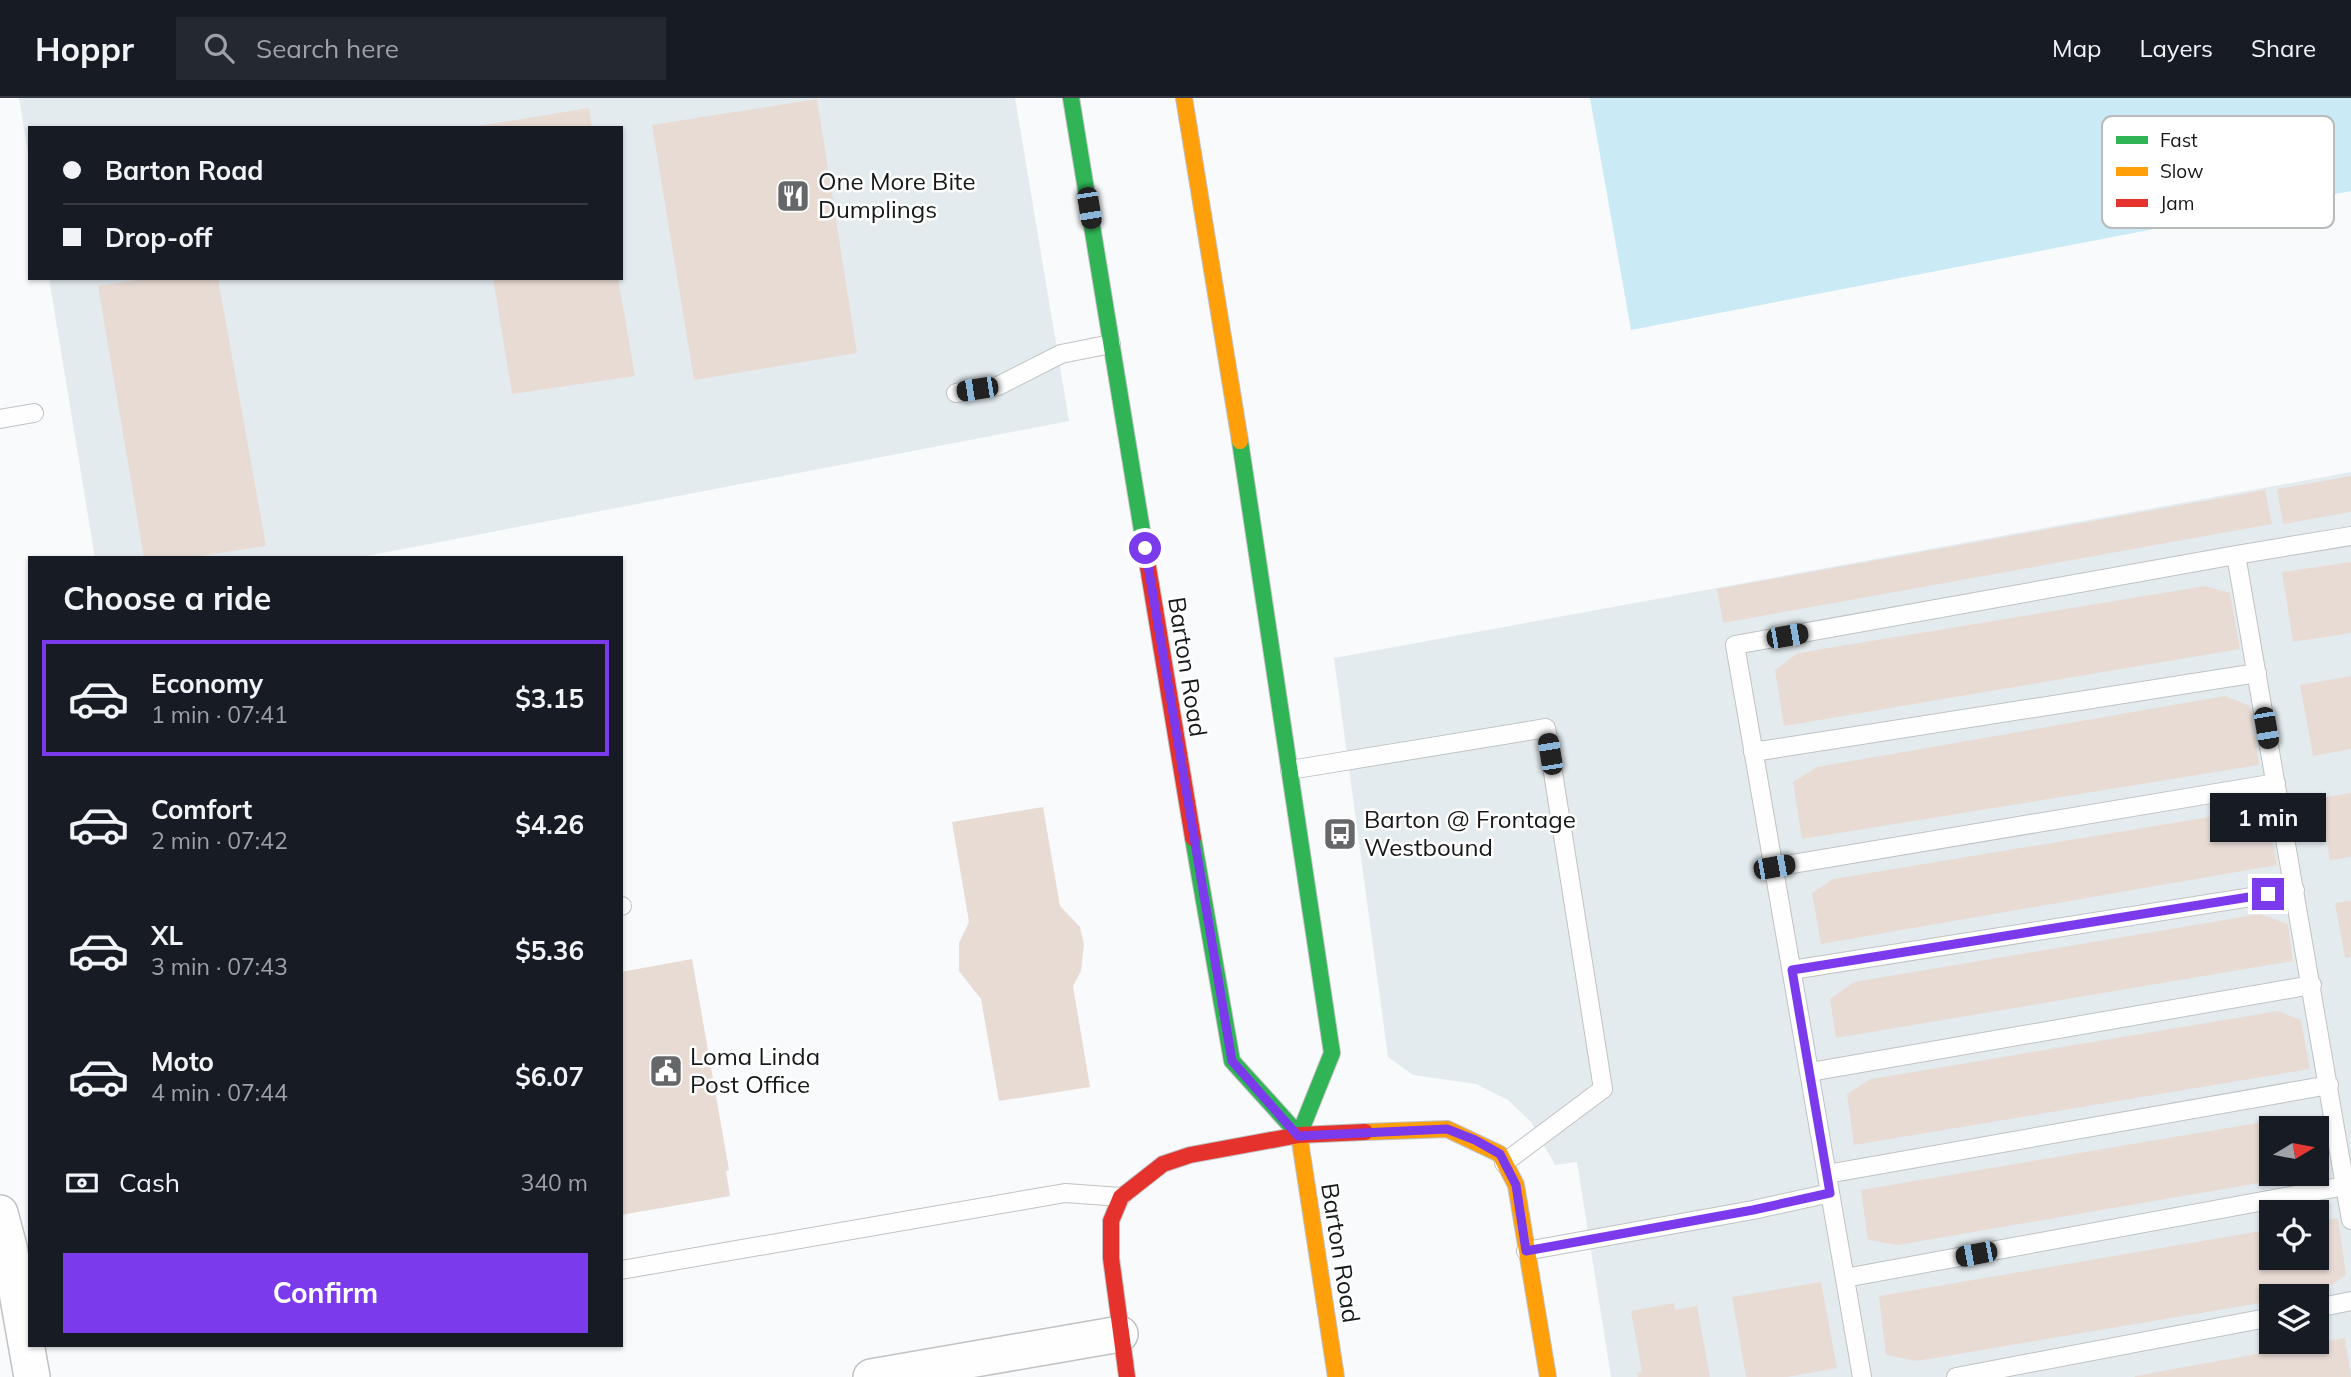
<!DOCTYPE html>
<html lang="en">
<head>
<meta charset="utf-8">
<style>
  body { margin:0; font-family:Mulish,sans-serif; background:#242831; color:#f1f3f6; height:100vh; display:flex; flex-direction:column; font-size:26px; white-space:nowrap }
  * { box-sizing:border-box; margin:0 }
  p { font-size:23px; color:#9ea1a6 }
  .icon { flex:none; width:38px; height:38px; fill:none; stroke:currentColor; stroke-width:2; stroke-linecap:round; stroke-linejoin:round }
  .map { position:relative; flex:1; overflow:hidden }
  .side { position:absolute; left:28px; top:458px; width:595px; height:791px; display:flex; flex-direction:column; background:#171b24; border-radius:0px; box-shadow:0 2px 5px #0004 }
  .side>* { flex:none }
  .top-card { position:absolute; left:28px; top:28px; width:595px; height:154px; border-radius:0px; box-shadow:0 2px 5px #0004; display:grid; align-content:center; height:154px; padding:0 35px; background:#171b24 }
  .needle { width:46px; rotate:80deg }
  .controls { position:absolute; left:2259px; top:1018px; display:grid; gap:14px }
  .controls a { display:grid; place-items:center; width:70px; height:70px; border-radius:0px; background:#171b24; box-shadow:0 2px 5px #0004; font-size:35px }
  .end { position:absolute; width:32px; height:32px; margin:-16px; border:9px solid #7c3aed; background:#fff; box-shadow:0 0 0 4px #fff }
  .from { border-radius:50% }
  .bubble { position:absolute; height:49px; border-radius:0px; background:#171b24; box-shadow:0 2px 5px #0004; font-size:23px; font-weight:700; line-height:49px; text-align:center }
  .car { position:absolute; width:21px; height:42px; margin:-21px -10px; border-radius:9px; box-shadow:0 0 5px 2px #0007; background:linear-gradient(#222 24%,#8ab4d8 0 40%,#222 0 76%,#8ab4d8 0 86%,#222 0) }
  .top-card b { display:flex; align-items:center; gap:24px; height:66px; font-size:26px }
  .top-card b+b { border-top:2px solid #363941 }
  .top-card i { width:18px; height:18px; background:#f1f3f6 }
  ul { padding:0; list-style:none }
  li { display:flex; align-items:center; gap:21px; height:116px; margin:0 14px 10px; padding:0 21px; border:4px solid transparent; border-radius:0px }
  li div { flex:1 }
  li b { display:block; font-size:26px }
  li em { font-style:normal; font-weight:700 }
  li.current { border-color:#7c3aed }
  li>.icon { width:63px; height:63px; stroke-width:1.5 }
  h2 { padding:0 35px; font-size:32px; line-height:84px }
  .pay { display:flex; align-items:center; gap:18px; height:77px; padding:0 35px; font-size:26px }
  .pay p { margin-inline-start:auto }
  .action { display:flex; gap:14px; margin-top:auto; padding:14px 35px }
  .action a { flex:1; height:80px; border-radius:0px; background:#7c3aed; color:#fff; font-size:28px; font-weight:700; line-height:80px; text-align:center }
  header { display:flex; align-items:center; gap:42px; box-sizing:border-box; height:98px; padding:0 35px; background:#171b24; border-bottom:2px solid #363941 }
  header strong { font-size:33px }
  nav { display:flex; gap:38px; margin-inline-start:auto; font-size:24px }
  .search { width:490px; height:63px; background:#242831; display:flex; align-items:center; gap:18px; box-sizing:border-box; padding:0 24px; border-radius:0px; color:#9ea1a6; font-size:26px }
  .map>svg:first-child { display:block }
  .built { fill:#e3ebef; fill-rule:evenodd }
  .green { fill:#caeaf5 }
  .building { fill:#e8dbd4 }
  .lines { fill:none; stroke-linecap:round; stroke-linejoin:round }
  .lane-casing { stroke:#c0c2c3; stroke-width:20 }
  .street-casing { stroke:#c0c2c3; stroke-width:38 }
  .fast-casing { stroke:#c0c2c3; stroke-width:18 }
  .slow-casing { stroke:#c0c2c3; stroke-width:18 }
  .jam-casing { stroke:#c0c2c3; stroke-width:18 }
  .lane { stroke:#fefeff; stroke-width:18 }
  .street { stroke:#fefeff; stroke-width:35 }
  .fast { stroke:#30b455; stroke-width:16 }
  .slow { stroke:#ff9f0a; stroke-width:16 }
  .jam { stroke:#e5322d; stroke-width:16 }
  .route { stroke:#7c3aed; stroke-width:9 }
  .labels { text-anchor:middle; stroke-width:5; stroke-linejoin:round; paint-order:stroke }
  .poi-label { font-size:24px; fill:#161819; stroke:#fff; text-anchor:start }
  .street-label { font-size:24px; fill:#161819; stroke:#fff }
  .key { fill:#fff; stroke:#b9baba; stroke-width:2 }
  .key-label { font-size:19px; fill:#161819 }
</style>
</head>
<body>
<header>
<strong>Hoppr</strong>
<div class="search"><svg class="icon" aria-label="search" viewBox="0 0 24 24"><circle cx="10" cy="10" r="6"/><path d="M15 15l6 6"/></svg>Search here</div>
<nav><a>Map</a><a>Layers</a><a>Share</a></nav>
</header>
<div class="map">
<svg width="2351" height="1279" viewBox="0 0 2351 1279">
  <rect width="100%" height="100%" fill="#f8fafc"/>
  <path class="built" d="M19,0H1015L1069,323L356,460H95L49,180H621V30H30V67Z
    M2351,374V1279H1611L1577,1064L1555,1067L1531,1024L1508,1002L1476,986L1413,977L1388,959L1334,560ZM2272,1031H2317V1076H2272ZM2272,1115H2317V1160H2272ZM2272,1199H2317V1244H2272Z"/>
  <path class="green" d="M1590,0H2351V93L1631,232Z"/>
  <path class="building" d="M817,1L857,255L694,282L652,27Z
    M589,10L592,30H478V28Z
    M149,180H218L266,448L186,460H144L98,188Z
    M493,180H618L635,278L512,296Z
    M2351,378V414L2283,426L2277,391Z
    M2265,392L2272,426L1723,525L1717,491Z
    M2351,464V535L2293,544L2282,474Z
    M2205,488L2230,495L2240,551L1784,628L1775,572L1798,555Z
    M2351,578V651L2313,658L2300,587Z
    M2225,598L2250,608L2259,667L1802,741L1793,684L1817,669Z
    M2351,695V759L2330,762L2319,700Z
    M1043,709L1060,808L1080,829L1084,846L1081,873L1073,888L1090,989L999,1003L981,901L959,873V845L969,824L952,724Z
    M2239,714L2269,722L2277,767L1821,846L1812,795L1833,781Z
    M2351,803V859L2345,860L2335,805Z
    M2260,816L2288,826L2293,863L1836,940L1830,901L1854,884Z
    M692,861L729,1072L726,1073L730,1098L621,1117V874Z
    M2278,913L2301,922L2310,971L1854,1047L1847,996L1871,981Z
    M2292,1019L2322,1028L2327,1062L2317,1068V1031H2272V1076L2299,1078L1898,1147L1868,1142L1861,1092Z
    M2338,1120L2346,1177L2320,1195L2299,1199H2272V1203L1917,1263L1886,1257L1879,1198L2272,1131V1160H2317V1123Z
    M1821,1184L1837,1270L1787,1279H1746L1732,1199Z
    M1674,1205L1675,1212L1697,1208L1710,1279H1638L1637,1275L1642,1274L1631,1213Z
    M2345,1240L2351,1279H2135V1278Z"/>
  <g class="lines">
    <defs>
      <path id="lane" d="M956,295L998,288L1061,256L1111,246
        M0,321L34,315
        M1753,654L2257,575
        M1290,672L1546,630L1603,991L1504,1065
        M1774,769L2276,685
        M621,808H622
        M1792,872L2295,792
        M1810,974L2312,887
        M1827,1076L2329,987
        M2351,1079L2345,1088L2351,1122
        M1526,1153L1753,1112L1830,1095
        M621,1172L1065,1095L1121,1099
        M1845,1180L2345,1088L2236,457
        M2317,1210L2351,1203
        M1862,1279L1735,547L2236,457L2351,438
        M1956,1279L2272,1219"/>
      <path id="street" d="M0,1115L9,1149L32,1279
        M871,1279L1120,1236"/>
      <path id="fast" d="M1071,0L1148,469
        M1240,343L1332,955L1299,1037L1300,1043
        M1193,740L1232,963L1299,1037"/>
      <path id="slow" d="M1184,0L1240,343
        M1365,1034L1447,1031L1500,1056L1516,1087L1548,1279
        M1300,1043L1336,1279"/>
      <path id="jam" d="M1148,469L1193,740
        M1127,1279L1111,1160V1123L1121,1099L1163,1066L1190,1057L1299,1037L1365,1034"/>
    </defs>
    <use href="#lane" class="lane-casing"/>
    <use href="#street" class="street-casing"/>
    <use href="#fast" class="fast-casing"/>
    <use href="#slow" class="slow-casing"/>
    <use href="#jam" class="jam-casing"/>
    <use href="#lane" class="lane"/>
    <use href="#street" class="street"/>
    <use href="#fast" class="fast"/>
    <use href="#slow" class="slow"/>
    <use href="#jam" class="jam"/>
  </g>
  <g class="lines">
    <path class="route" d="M1145,450L1232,963L1298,1038L1447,1031L1475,1042L1500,1056L1516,1087L1526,1153L1753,1112L1830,1095L1792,872L2268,796"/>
  </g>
  <defs>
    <symbol id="restaurant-square" viewBox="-11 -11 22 22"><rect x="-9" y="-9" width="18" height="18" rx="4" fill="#656768" stroke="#fff"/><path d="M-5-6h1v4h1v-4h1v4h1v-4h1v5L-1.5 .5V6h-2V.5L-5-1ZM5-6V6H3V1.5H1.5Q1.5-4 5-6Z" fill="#fff"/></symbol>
    <symbol id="bus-square" viewBox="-11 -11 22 22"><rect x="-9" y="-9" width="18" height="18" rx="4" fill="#656768" stroke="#fff"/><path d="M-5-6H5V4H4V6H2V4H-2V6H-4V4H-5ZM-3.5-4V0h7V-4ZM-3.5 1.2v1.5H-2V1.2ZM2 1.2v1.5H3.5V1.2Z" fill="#fff"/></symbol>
    <symbol id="civic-square" viewBox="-11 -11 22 22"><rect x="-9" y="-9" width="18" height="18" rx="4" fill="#656768" stroke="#fff"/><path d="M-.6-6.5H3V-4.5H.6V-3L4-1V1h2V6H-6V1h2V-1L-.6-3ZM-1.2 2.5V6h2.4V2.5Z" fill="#fff"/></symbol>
  </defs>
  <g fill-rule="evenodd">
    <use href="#restaurant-square" x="774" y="79" width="38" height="38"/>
    <use href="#bus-square" x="1321" y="717" width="38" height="38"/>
    <use href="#civic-square" x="647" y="954" width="38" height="38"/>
  </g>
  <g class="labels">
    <g class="poi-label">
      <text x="818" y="92">One More Bite<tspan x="818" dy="28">Dumplings</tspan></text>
      <text x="1364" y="730">Barton @ Frontage<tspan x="1364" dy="28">Westbound</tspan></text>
      <text x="690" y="967">Loma Linda<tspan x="690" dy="28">Post Office</tspan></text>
    </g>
    <g class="street-label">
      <text transform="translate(1187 569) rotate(81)" y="8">Barton Road</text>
      <text transform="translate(1340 1155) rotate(81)" y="8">Barton Road</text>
    </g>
  </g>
  <rect x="2102" y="18" width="232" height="112" rx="10" class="key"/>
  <rect x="2116" y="38" width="32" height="8" fill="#30b455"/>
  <rect x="2116" y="69" width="32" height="9" fill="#ff9f0a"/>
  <rect x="2116" y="101" width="32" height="8" fill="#e5322d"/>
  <g class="key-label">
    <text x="2160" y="49">Fast</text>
    <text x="2160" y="80">Slow</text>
    <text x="2160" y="112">Jam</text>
  </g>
</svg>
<div class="controls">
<a><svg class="needle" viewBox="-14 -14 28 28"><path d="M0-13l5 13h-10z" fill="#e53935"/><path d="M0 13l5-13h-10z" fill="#9ea1a6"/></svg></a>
<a><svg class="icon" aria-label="locate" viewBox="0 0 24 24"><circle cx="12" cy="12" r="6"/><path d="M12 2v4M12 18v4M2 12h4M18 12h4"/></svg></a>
<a><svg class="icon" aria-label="layers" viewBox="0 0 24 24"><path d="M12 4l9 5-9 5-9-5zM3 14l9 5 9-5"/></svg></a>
</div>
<i class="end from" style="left:1145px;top:450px"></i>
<i class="end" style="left:2268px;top:796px"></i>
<div class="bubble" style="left:2210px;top:695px;width:116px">1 min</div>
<i class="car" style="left:1089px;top:110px;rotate:171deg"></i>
<i class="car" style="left:977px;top:291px;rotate:261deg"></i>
<i class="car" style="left:1787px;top:538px;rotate:80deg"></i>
<i class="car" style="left:2266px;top:630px;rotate:170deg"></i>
<i class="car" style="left:1550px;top:656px;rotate:351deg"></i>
<i class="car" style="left:1774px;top:769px;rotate:80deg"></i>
<i class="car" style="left:1976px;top:1156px;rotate:259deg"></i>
<div class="top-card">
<b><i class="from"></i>Barton Road</b>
<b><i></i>Drop-off</b>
</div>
<section class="side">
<h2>Choose a ride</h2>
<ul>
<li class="current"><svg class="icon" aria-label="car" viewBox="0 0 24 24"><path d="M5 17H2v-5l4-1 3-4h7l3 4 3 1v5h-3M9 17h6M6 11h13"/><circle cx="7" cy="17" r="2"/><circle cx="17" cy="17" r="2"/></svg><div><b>Economy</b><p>1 min · 07:41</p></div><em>$3.15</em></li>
<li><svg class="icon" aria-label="car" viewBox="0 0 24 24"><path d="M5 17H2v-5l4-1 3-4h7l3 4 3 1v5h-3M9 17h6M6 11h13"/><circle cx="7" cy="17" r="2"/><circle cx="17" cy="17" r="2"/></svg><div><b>Comfort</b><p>2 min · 07:42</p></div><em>$4.26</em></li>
<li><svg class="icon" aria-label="car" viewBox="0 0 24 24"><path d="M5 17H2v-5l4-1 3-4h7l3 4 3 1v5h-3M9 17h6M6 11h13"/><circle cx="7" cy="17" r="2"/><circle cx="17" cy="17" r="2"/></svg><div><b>XL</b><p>3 min · 07:43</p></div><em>$5.36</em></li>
<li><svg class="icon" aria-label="car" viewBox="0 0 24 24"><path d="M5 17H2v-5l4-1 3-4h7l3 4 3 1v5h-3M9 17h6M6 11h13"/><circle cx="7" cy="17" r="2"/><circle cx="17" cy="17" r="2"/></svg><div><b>Moto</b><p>4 min · 07:44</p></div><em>$6.07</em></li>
</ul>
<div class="pay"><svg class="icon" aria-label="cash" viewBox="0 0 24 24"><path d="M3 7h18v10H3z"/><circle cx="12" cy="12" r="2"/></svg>Cash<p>340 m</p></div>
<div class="action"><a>Confirm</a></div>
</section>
</div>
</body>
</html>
